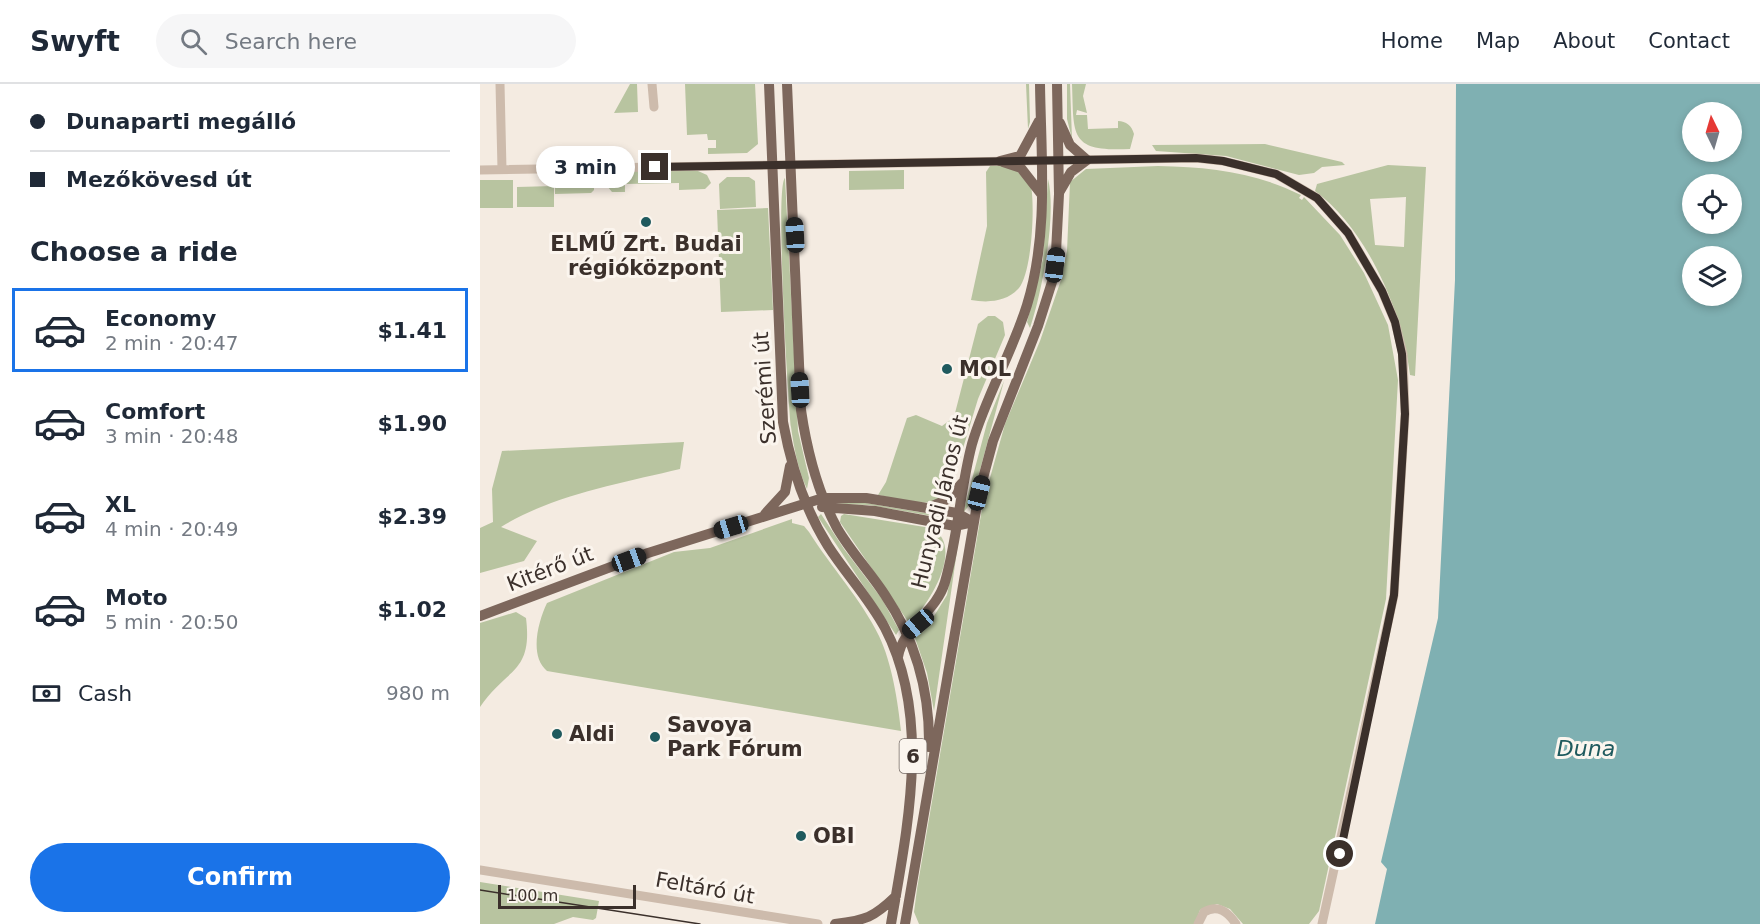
<!DOCTYPE html>
<html lang="en">
<head>
<meta charset="utf-8">
<style>
  body { margin:0; font-family:"DejaVu Sans",sans-serif; background:#f6f6f7; color:#1f2937; height:100vh; display:flex; flex-direction:column; font-size:22px; white-space:nowrap }
  * { box-sizing:border-box; margin:0 }
  p { font-size:20px; color:#747a83 }
  .icon { flex:none; width:33px; height:33px; fill:none; stroke:currentColor; stroke-width:2; stroke-linecap:round; stroke-linejoin:round }
  .map { position:relative; flex:1; overflow:hidden }
  .drawer { display:flex; flex-direction:column; background:#fff; width:480px }
  .drawer>* { flex:none }
  .top-card { display:grid; align-content:center; height:132px; padding:0 30px; background:#fff }
  .needle { width:39px; rotate:355deg }
  .tools { position:absolute; left:1202px; top:18px; display:grid; gap:12px }
  .tools a { display:grid; place-items:center; width:60px; height:60px; border-radius:50%; background:#fff; box-shadow:0 3px 9px #0003; font-size:30px }
  .scale { position:absolute; left:18px; bottom:15px; width:138px; box-sizing:border-box; padding-left:6px; border:3px solid #3b302b; border-top:0; font-size:16px; line-height:21px; white-space:nowrap; color:#3b302b; -webkit-text-stroke:4px #fbf5ee; paint-order:stroke }
  .end { position:absolute; width:27px; height:27px; margin:-14px; border:8px solid #3b302b; background:#fff; box-shadow:0 0 0 3px #fff }
  .from { border-radius:50% }
  .bubble { position:absolute; height:42px; border-radius:21px; background:#fff; box-shadow:0 3px 9px #0003; font-size:20px; font-weight:600; line-height:42px; text-align:center }
  .car { position:absolute; width:18px; height:36px; margin:-18px -9px; border-radius:8px; box-shadow:0 0 4px 2px #0007; background:linear-gradient(#222 24%,#8ab4d8 0 40%,#222 0 76%,#8ab4d8 0 86%,#222 0) }
  .top-card b { display:flex; align-items:center; gap:21px; height:57px; font-size:22px }
  .top-card b+b { border-top:2px solid #e0e1e3 }
  .top-card i { width:15px; height:15px; background:#1f2937 }
  ul { padding:0; list-style:none }
  li { display:flex; align-items:center; gap:18px; height:84px; margin:0 12px 9px; padding:0 18px; border:3px solid transparent; border-radius:0px }
  li div { flex:1 }
  li b { display:block; font-size:22px }
  li em { font-style:normal; font-weight:600 }
  li.selected { border-color:#1a73e8 }
  li>.icon { width:54px; height:54px; stroke-width:1.5 }
  h2 { padding:0 30px; font-size:27px; line-height:72px }
  .pay { display:flex; align-items:center; gap:15px; height:66px; padding:0 30px; font-size:22px }
  .pay p { margin-inline-start:auto }
  .primary-button { display:flex; gap:12px; margin-top:auto; padding:12px 30px }
  .primary-button a { flex:1; height:69px; border-radius:36px; background:#1a73e8; color:#fff; font-size:24px; font-weight:600; line-height:69px; text-align:center }
  header { display:flex; align-items:center; gap:36px; box-sizing:border-box; height:84px; padding:0 30px; background:#fff; border-bottom:2px solid #e0e1e3 }
  header strong { font-size:28px }
  nav { display:flex; gap:33px; margin-inline-start:auto; font-size:21px }
  .search { width:420px; height:54px; background:#f6f6f7; display:flex; align-items:center; gap:15px; box-sizing:border-box; padding:0 21px; border-radius:33px; color:#747a83; font-size:22px }
  main { display:flex; flex:1; min-height:0 }
  .map>svg:first-child { display:block }
  .green { fill:#b8c4a0; fill-rule:evenodd }
  .water { fill:#7fb0b2; fill-rule:evenodd }
  .lines { fill:none; stroke-linecap:round; stroke-linejoin:round }
  .minor { stroke:#cdbbac; stroke-width:9 }
  .major { stroke:#7d675c; stroke-width:10 }
  .tram { stroke:#3b302b; stroke-width:1.5 }
  .route { stroke:#3b302b; stroke-width:8 }
  .poi-dot { fill:#1f5a5e; stroke:#fbf5ee; stroke-width:2 }
  .labels { text-anchor:middle; stroke-width:6; stroke-linejoin:round; paint-order:stroke }
  .shield { fill:#fbf5ee; stroke:#756b66; stroke-width:1.5 }
  .shield-label { font-size:20px; font-weight:bold; fill:#3b302b }
  .poi-label { font-size:21px; font-weight:bold; fill:#3b302b; stroke:#fbf5ee; text-anchor:start }
  .street-label { font-size:21px; fill:#3b302b; stroke:#fbf5ee }
  .water-label { font-size:22px; font-style:italic; fill:#1f5a5e; stroke:#fbf5ee }
</style>
</head>
<body>
<header>
<strong>Swyft</strong>
<div class="search"><svg class="icon" aria-label="search" viewBox="0 0 24 24"><circle cx="10" cy="10" r="6"/><path d="M15 15l6 6"/></svg>Search here</div>
<nav><a>Home</a><a>Map</a><a>About</a><a>Contact</a></nav>
</header>
<main>
<section class="drawer">
<div class="top-card">
<b><i class="from"></i>Dunaparti megálló</b>
<b><i></i>Mezőkövesd út</b>
</div>
<h2>Choose a ride</h2>
<ul>
<li class="selected"><svg class="icon" aria-label="car" viewBox="0 0 24 24"><path d="M5 17H2v-5l4-1 3-4h7l3 4 3 1v5h-3M9 17h6M6 11h13"/><circle cx="7" cy="17" r="2"/><circle cx="17" cy="17" r="2"/></svg><div><b>Economy</b><p>2 min · 20:47</p></div><em>$1.41</em></li>
<li><svg class="icon" aria-label="car" viewBox="0 0 24 24"><path d="M5 17H2v-5l4-1 3-4h7l3 4 3 1v5h-3M9 17h6M6 11h13"/><circle cx="7" cy="17" r="2"/><circle cx="17" cy="17" r="2"/></svg><div><b>Comfort</b><p>3 min · 20:48</p></div><em>$1.90</em></li>
<li><svg class="icon" aria-label="car" viewBox="0 0 24 24"><path d="M5 17H2v-5l4-1 3-4h7l3 4 3 1v5h-3M9 17h6M6 11h13"/><circle cx="7" cy="17" r="2"/><circle cx="17" cy="17" r="2"/></svg><div><b>XL</b><p>4 min · 20:49</p></div><em>$2.39</em></li>
<li><svg class="icon" aria-label="car" viewBox="0 0 24 24"><path d="M5 17H2v-5l4-1 3-4h7l3 4 3 1v5h-3M9 17h6M6 11h13"/><circle cx="7" cy="17" r="2"/><circle cx="17" cy="17" r="2"/></svg><div><b>Moto</b><p>5 min · 20:50</p></div><em>$1.02</em></li>
</ul>
<div class="pay"><svg class="icon" aria-label="cash" viewBox="0 0 24 24"><path d="M3 7h18v10H3z"/><circle cx="12" cy="12" r="2"/></svg>Cash<p>980 m</p></div>
<div class="primary-button"><a>Confirm</a></div>
</section>
<div class="map">
<svg width="1280" height="840" viewBox="0 0 1280 840">
  <rect width="100%" height="100%" fill="#f4ebe1"/>
  <path class="green" d="M150,0H157L158,28L134,29Z
    M205,0H275L278,60L267,69L228,70V64H236V56H228L227,50L207,51Z
    M546,0H549L550,38L548,45Z
    M587,0H590L592,55L587,35Z
    M592,0H606L603,12L607,29L597,26L596,31H607L608,45L638,44V37C646,37 652,42 654,50L650,65C589,68 594,52 592,0Z
    M785,60L862,78L865,81L842,83L834,89L819,91L746,72L676,67L672,61Z
    M519,81L536,86L551,102C555,122 552,188 539,204C527,218 508,219 491,216L507,142L506,88L510,82Z
    M908,81L946,83L935,292L930,291C923,229 887,145 835,107L837,100ZM926,113L924,163L895,161L890,115Z
    M678,82C730,83 774,88 821,111L819,114L822,116L824,113L860,151L884,189L908,241L918,296L906,515L839,827L829,840H763L750,825L737,820L720,826L715,840H439L434,828L437,805L503,419L525,340L560,257L581,196L587,167L590,98L606,85Z
    M424,86V105L369,106V87Z
    M131,87H218L227,91L231,99L225,105L199,106V99L145,100V108H132L127,102V93Z
    M75,88H110L114,90V106L111,109L75,110Z
    M247,93H269L275,97L276,123L240,125L239,100Z
    M305,94L318,347L329,394L327,405C318,386 314,364 311,343C308,315 295,102 305,94Z
    M568,95C577,131 562,208 550,244L547,238L563,175Z
    M0,96H33V124H0Z
    M74,102V123H37V103Z
    M288,124L293,226L241,228L237,126Z
    M508,232H515L523,238L525,251L498,315L470,407C453,428 422,415 398,411L406,398L427,334L436,331L462,342L474,333L498,240Z
    M543,250L524,297L491,419L483,429L507,339Z
    M204,358L200,385C142,399 72,411 21,443L57,457L44,477L0,489V444L13,438L12,405L22,367Z
    M380,418L463,432L469,435L389,421L352,420Z
    M341,430L364,465L402,515L419,546L416,551L338,433Z
    M364,430L451,444C486,461 449,522 429,539L360,438L361,432Z
    M312,435V439L324,442L329,448C351,483 381,515 399,552C412,579 418,618 421,647L67,587C49,572 58,538 67,519L194,468L230,464Z
    M480,446L454,627L447,589L434,551L454,532L467,511Z
    M36,528L46,534C53,590 26,584 0,623V539Z
    M0,798L119,817L116,834L113,836L93,833L74,840H0Z"/>
  <path class="water" d="M976,0H1280V840H895L907,785L901,778L958,534L975,196ZM1212,28H1251V68H1212ZM1212,100H1251V140H1212ZM1212,172H1251V212H1212Z"/>
  <g class="lines">
    <path class="minor" d="M20,0L22,85
      M172,0L174,23
      M0,86L716,74L743,77L796,90L837,114L868,149L902,207L915,238L923,270L925,330L914,511L842,840
      M0,786L338,840
      M718,840L724,828C738,820 748,828 756,840"/>
    <path class="major" d="M289,0L303,338C311,382 324,424 348,462C366,490 389,514 405,544C452,634 427,745 411,840
      M307,0L321,326C327,367 337,407 357,444C371,468 390,488 405,511C436,557 450,608 449,663
      M580,39L590,61L607,76L591,88L580,107
      M520,77L540,72L559,37
      M523,78L541,84L562,111
      M342,423L395,427L475,442L493,438
      M450,423L468,415L482,399
      M285,430L305,408L310,382
      M0,532L168,469L343,414H386L477,429L493,438
      M418,573C423,542 456,529 465,498C478,453 480,405 492,360C506,312 532,269 547,221C569,150 561,73 560,0
      M355,840C386,836 393,834 416,812
      M425,840L499,409L513,357L558,242L572,198L576,168L579,110L577,0"/>
    <path class="tram" d="M0,806L220,840"/>
  </g>
  <g class="lines">
    <path class="route" d="M175,83L716,74L743,77L796,90L837,114L868,149L902,207L915,238L922,270L925,330L914,511L860,770"/>
  </g>
  <g class="poi-dot">
    <circle cx="166" cy="138" r="6"/>
    <circle cx="467" cy="285" r="6"/>
    <circle cx="77" cy="650" r="6"/>
    <circle cx="175" cy="653" r="6"/>
    <circle cx="321" cy="752" r="6"/>
  </g>
  <g class="labels">
    <rect class="shield" x="419.5" y="655" width="27" height="34" rx="4.5"/>
    <g class="shield-label">
      <text x="433" y="679">6</text>
    </g>
    <g class="poi-label">
      <text x="166" y="167" text-anchor="middle">ELMŰ Zrt. Budai<tspan x="166" dy="24">régióközpont</tspan></text>
      <text x="479" y="292">MOL</text>
      <text x="187" y="648">Savoya<tspan x="187" dy="24">Park Fórum</tspan></text>
      <text x="89" y="657">Aldi</text>
      <text x="333" y="759">OBI</text>
    </g>
    <g class="street-label">
      <text transform="translate(285 304) rotate(-94)" y="7">Szerémi út</text>
      <text transform="translate(460 418) rotate(-76)" y="7">Hunyadi János út</text>
      <text transform="translate(70 485) rotate(-21)" y="7">Kitérő út</text>
      <text transform="translate(225 804) rotate(10)" y="7">Feltáró út</text>
    </g>
    <g class="water-label">
      <text x="1106" y="672">Duna</text>
    </g>
  </g>
</svg>
<div class="tools">
<a><svg class="needle" viewBox="-14 -14 28 28"><path d="M0-13l5 13h-10z" fill="#e53935"/><path d="M0 13l5-13h-10z" fill="#747a83"/></svg></a>
<a><svg class="icon" aria-label="locate" viewBox="0 0 24 24"><circle cx="12" cy="12" r="6"/><path d="M12 2v4M12 18v4M2 12h4M18 12h4"/></svg></a>
<a><svg class="icon" aria-label="layers" viewBox="0 0 24 24"><path d="M12 4l9 5-9 5-9-5zM3 14l9 5 9-5"/></svg></a>
</div>
<div class="scale">100 m</div>
<i class="end from" style="left:860px;top:770px"></i>
<i class="end" style="left:175px;top:83px"></i>
<div class="bubble" style="left:56px;top:62px;width:99px">3 min</div>
<i class="car" style="left:315px;top:151px;rotate:357deg"></i>
<i class="car" style="left:575px;top:181px;rotate:7deg"></i>
<i class="car" style="left:320px;top:306px;rotate:357deg"></i>
<i class="car" style="left:499px;top:409px;rotate:14deg"></i>
<i class="car" style="left:251px;top:443px;rotate:253deg"></i>
<i class="car" style="left:149px;top:476px;rotate:70deg"></i>
<i class="car" style="left:438px;top:540px;rotate:230deg"></i>
</div>
</main>
</body>
</html>
